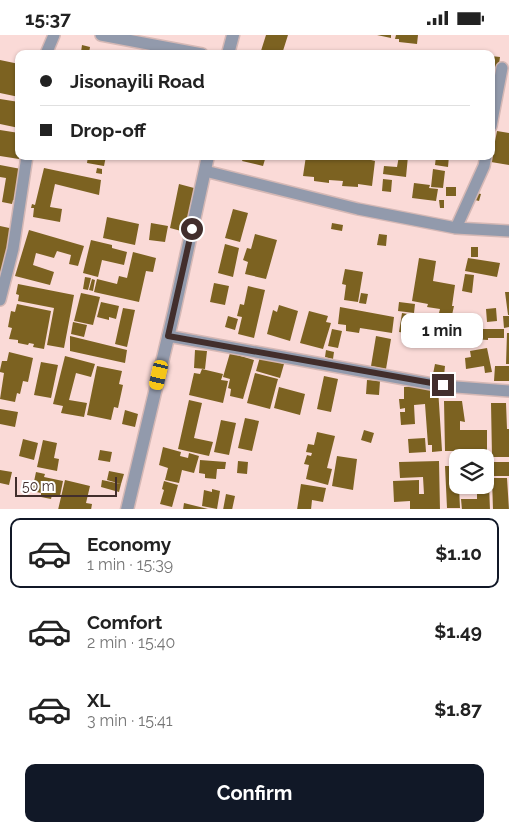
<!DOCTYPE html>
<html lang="en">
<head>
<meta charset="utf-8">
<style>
  body { margin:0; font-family:Raleway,sans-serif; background:#f2f2f2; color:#222; height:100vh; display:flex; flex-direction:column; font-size:19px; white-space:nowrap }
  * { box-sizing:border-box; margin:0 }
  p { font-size:16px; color:#767676 }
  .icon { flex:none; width:28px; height:28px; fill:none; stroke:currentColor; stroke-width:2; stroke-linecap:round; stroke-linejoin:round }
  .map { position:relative; height:474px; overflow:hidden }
  .details { display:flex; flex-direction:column; background:#fff; flex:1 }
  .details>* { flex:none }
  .top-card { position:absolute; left:15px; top:15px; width:480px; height:110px; border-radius:10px; box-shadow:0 1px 4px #0004; display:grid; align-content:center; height:110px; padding:0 25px; background:#fff }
  .controls { position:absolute; left:449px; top:414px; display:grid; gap:10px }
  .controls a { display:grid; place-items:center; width:45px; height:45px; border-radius:10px; background:#fff; box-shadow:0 1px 4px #0004; font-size:25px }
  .scale { position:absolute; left:15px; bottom:12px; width:102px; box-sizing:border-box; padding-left:5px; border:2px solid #422e2c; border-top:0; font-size:14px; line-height:18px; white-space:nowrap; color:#422e2c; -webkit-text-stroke:4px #fff; paint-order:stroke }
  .end { position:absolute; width:22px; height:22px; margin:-11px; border:6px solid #422e2c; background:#fff; box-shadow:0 0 0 2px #fff }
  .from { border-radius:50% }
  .bubble { position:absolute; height:35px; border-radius:10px; background:#fff; box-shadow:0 1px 4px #0004; font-size:16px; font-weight:700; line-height:35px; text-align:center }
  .car { position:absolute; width:15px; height:30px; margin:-15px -8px; border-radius:6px; box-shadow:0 0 4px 1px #0007; background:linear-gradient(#f5c518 24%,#345 0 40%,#f5c518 0 76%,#345 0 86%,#f5c518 0) }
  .top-card b { display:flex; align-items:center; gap:18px; height:48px; font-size:19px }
  .top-card b+b { border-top:1px solid #e0e0e0 }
  .top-card i { width:12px; height:12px; background:#222 }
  ul { padding:9px 0 0; list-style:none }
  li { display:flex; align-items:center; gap:15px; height:70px; margin:0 10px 8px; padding:0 15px; border:2px solid transparent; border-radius:10px }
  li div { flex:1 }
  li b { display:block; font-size:19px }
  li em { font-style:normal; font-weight:700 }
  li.current { border-color:#111827 }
  li>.icon { width:45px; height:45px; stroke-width:1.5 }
  .button { display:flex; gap:10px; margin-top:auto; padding:10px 25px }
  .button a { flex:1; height:58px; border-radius:10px; background:#111827; color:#fff; font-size:20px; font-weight:700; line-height:58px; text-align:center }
  .status { display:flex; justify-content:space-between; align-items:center; height:35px; padding:0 25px; background:#fff; direction:ltr }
  .status svg { height:14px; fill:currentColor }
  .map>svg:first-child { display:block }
  .building { fill:#7c6221 }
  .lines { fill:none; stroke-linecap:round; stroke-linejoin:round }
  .minor-casing { stroke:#d5b8b5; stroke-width:14 }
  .tertiary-casing { stroke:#d5b8b5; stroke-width:15 }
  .minor { stroke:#929aac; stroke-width:11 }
  .tertiary { stroke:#929aac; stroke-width:12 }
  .route { stroke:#422e2c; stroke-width:6 }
</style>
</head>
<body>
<div class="status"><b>15:37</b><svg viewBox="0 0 49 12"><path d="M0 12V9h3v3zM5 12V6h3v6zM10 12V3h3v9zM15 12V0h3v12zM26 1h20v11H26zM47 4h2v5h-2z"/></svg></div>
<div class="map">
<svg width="509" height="475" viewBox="0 0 509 475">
  <rect width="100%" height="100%" fill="#fadad7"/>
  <path class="building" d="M266,0H288L282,19H260Z
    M377,0H391V3Z
    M396,0H418L417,9L399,7V4H395Z
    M82,10L90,12L89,18L81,17Z
    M491,21L500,22L498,37L491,36Z
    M0,25L19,29V62L0,58Z
    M0,64L19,67V93L0,89Z
    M0,95L19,98V124L0,121Z
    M497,96L509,98V130L491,127Z
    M88,121H106L104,131L87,128Z
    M244,121H266L263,131L242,126Z
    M306,121H371V125L375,126L372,151L358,149V152L342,151L343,146L329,145V148L314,146V142L303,141Z
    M399,121H408L406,142L383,139L384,131L397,132Z
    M436,121H449L448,132L435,130Z
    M0,130L21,134L18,166L13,165L12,169L2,167L6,143L0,142Z
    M44,133L101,145L99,160L55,149L50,172L62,174L60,187L33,182L34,173H31L32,169L35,170Z
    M97,133L102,134V139L96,138Z
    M433,134L445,136L443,153L431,152Z
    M383,144L392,145L391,157L382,156Z
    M414,148L430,150L429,153L438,154L436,166L412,163Z
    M179,149L194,153L185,197L170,193Z
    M446,152H456V161H446Z
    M476,158L481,159L479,166L475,165Z
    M439,165H444V173H440Z
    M233,174L248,178L240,207L225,203Z
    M107,182L139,189L135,210L103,203Z
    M151,188L168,191L165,207L149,205Z
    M332,188L343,190L342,196L331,194Z
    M0,191L14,194L4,238L0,237Z
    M29,195L84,211L78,231L69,229L71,220L57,216L54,223L36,218L33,230L54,237L50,250L15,241Z
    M255,199L277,205L266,244L245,239L248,227L243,225L247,213L251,214Z
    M379,199L387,200L386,211L377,210Z
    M91,205L112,210V213L127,217L124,230L102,225L98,242L83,238Z
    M225,209L239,213L233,242L218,238Z
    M471,212H478V222H471Z
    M133,217L156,223L153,237L146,236L139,267L94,257L97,244L117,249L119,241L127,243Z
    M419,223L436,226L433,246L455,250L452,271H454L452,280L439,278L440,274L427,272L428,269L412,266Z
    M468,223L500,228L497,242L465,236Z
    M345,234L363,237L358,267L344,265L346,250L342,249Z
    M465,239L474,240L472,258L462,256Z
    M85,242L91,243L88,255L83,254Z
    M92,244L95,245L93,256L89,255Z
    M214,248L229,251L225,270L210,267Z
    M18,249L74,260L64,313L47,310L54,273L18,266L19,260L16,259Z
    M248,251L265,255L254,303L238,299L242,282L237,281L240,269L244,270Z
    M505,257H509V280H508Z
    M81,258L100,262L93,290L74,286Z
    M361,258L368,259L366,269L359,268Z
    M101,267L119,271L116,284L109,282V285L97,282Z
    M399,267L415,269L414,278L398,276Z
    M17,269L51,276L44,314L33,312L34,309L29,308L28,310L18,308V305L9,304L12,293L8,292L11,276L15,277Z
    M279,270L298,276L290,306L267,299L273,275L277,277Z
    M340,272L394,282L392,298L360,293L359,298L346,296V290L338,289Z
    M123,273L135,275L127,312L115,309Z
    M496,273L497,286L487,287L486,274Z
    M309,276L328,281L326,287L331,288L323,314L300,308Z
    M402,278L413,280L412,283L452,288L449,304L399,297Z
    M228,281L238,284L235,295L225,292Z
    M503,281H509V292L504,293Z
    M73,287L87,290L84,302L71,299Z
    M478,288H482V294H504V303H488V305L471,304V291L478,292Z
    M332,294L342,296L338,313L328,311Z
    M507,298H509V329H506Z
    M70,301L127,315L125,328L70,316Z
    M376,301L391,304L386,334L371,331Z
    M487,313L492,337L485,338L484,331L466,334L465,323L471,322L470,316Z
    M195,315L207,316L205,334L194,333Z
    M326,315L334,317L333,324L325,322Z
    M9,317L33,323L28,347L23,346L20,359L17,358L15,367L0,364L4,338L0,337V335L2,326H7Z
    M230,318L254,325L243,364L230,361L231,354L228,353L230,344L223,342Z
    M65,321L95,329L91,342L76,338L69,365L87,368L84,382L61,378L63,371L53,369Z
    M260,322L284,329L280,343L256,336Z
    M41,327L58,330L51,363L34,360Z
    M435,329L445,331L444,341L433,339Z
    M97,331L122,336L119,349L123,350L118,373L114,372L111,385L87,380Z
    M495,331H509V346H494Z
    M202,334L223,339L221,345L228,346L223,368L189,360L194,338L200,339Z
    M255,338L278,344L270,374L247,368Z
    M324,341L338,344L331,377L317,374Z
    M367,345L380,346L379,360L366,359Z
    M421,351L422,354L438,353L442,416L432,417V410H428L425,369L414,370L415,389L401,390L400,377H405V373L400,374L399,364H404V352Z
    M279,352L305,359L300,380L274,373Z
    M189,365L202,368L194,403L213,407L209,421L178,414Z
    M444,366H462L465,387L460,386V395H487V416H445Z
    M491,368H506L507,394H509V422H492Z
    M0,374L18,377L15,392L0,389Z
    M125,375L138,379L135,392L122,389Z
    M245,383L259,386L252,416L238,413Z
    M221,385L236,388L229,420L214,417Z
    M364,395L374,398L371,408L361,405Z
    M317,397L335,401L327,433L332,434L328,450L306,444L309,430L304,429L307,420L311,421L312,418L306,417L308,409L314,410Z
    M425,403L426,417L409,418L408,404Z
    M23,404L38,408L34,425L19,421Z
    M43,405L57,408L54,423L59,424L57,436L37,432Z
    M163,412L181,417L180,421L188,423L189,418L199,421L194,438L182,435L179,448L165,445L168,433L159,430Z
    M100,415L112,417L110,427L98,425Z
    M337,421L357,424L353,455L332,451Z
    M485,423H488L490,475H462L461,464H477V450H485Z
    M200,425L226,427L225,434H217L216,444L205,443V439L199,438Z
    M238,426L248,427L247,439L237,438Z
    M439,426L440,475H410V466L394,467L393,446L419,445V459H424L423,442L400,443L399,427Z
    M492,427H509V441H492Z
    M445,431H458L460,473H447Z
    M0,435L12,437L9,450L0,448Z
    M109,436L124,439L121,449L107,445Z
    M36,437L45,439L44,442L63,446L60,461L52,460L51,464L41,462V458L32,456Z
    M492,443H507L509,475H493Z
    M65,445L90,451L86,468L92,469L91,475H58Z
    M102,445L121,449L119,457L101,452Z
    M164,446L178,450L172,472L160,469L164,455L162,454Z
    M301,449L326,453L323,467L312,465L311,475H297Z
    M212,454L220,456L217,474L202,471L204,455L212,457Z
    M226,459L235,461L232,475H223Z
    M184,468L208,474V475H183Z"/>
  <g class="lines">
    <defs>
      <path id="minor" d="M101,0L202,19
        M46,19L54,0
        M491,91L502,33
        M205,136L358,174L456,193L509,196
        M456,193L484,131L486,121
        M0,265L13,214L27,121
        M168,301L443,351L509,356"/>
      <path id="tertiary" d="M228,19L233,0
        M127,475L174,277L208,121"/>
    </defs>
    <use href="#minor" class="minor-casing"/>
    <use href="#tertiary" class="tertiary-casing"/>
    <use href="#minor" class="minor"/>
    <use href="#tertiary" class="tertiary"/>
  </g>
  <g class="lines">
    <path class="route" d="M192,194L168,301L443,350"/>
  </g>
</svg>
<div class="controls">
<a><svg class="icon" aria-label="layers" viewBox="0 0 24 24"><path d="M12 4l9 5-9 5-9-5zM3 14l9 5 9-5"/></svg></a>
</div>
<div class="scale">50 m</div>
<i class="end from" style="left:192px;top:194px"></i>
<i class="end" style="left:443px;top:350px"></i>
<div class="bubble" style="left:401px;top:278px;width:82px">1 min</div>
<i class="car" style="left:159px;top:340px;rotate:193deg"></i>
<div class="top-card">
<b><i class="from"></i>Jisonayili Road</b>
<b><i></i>Drop-off</b>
</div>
</div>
<section class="details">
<ul>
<li class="current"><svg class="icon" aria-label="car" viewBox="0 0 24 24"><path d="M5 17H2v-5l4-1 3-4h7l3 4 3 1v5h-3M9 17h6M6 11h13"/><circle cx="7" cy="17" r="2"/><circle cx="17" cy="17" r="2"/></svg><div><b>Economy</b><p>1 min · 15:39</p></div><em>$1.10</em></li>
<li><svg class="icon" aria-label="car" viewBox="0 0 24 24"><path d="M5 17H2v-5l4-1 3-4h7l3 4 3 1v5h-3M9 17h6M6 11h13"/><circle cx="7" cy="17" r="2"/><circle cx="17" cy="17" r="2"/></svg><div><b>Comfort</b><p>2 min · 15:40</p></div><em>$1.49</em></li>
<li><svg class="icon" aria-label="car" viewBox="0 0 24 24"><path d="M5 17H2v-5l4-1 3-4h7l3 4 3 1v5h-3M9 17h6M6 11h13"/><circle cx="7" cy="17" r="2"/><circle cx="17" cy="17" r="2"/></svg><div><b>XL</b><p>3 min · 15:41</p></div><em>$1.87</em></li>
</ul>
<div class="button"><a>Confirm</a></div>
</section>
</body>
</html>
